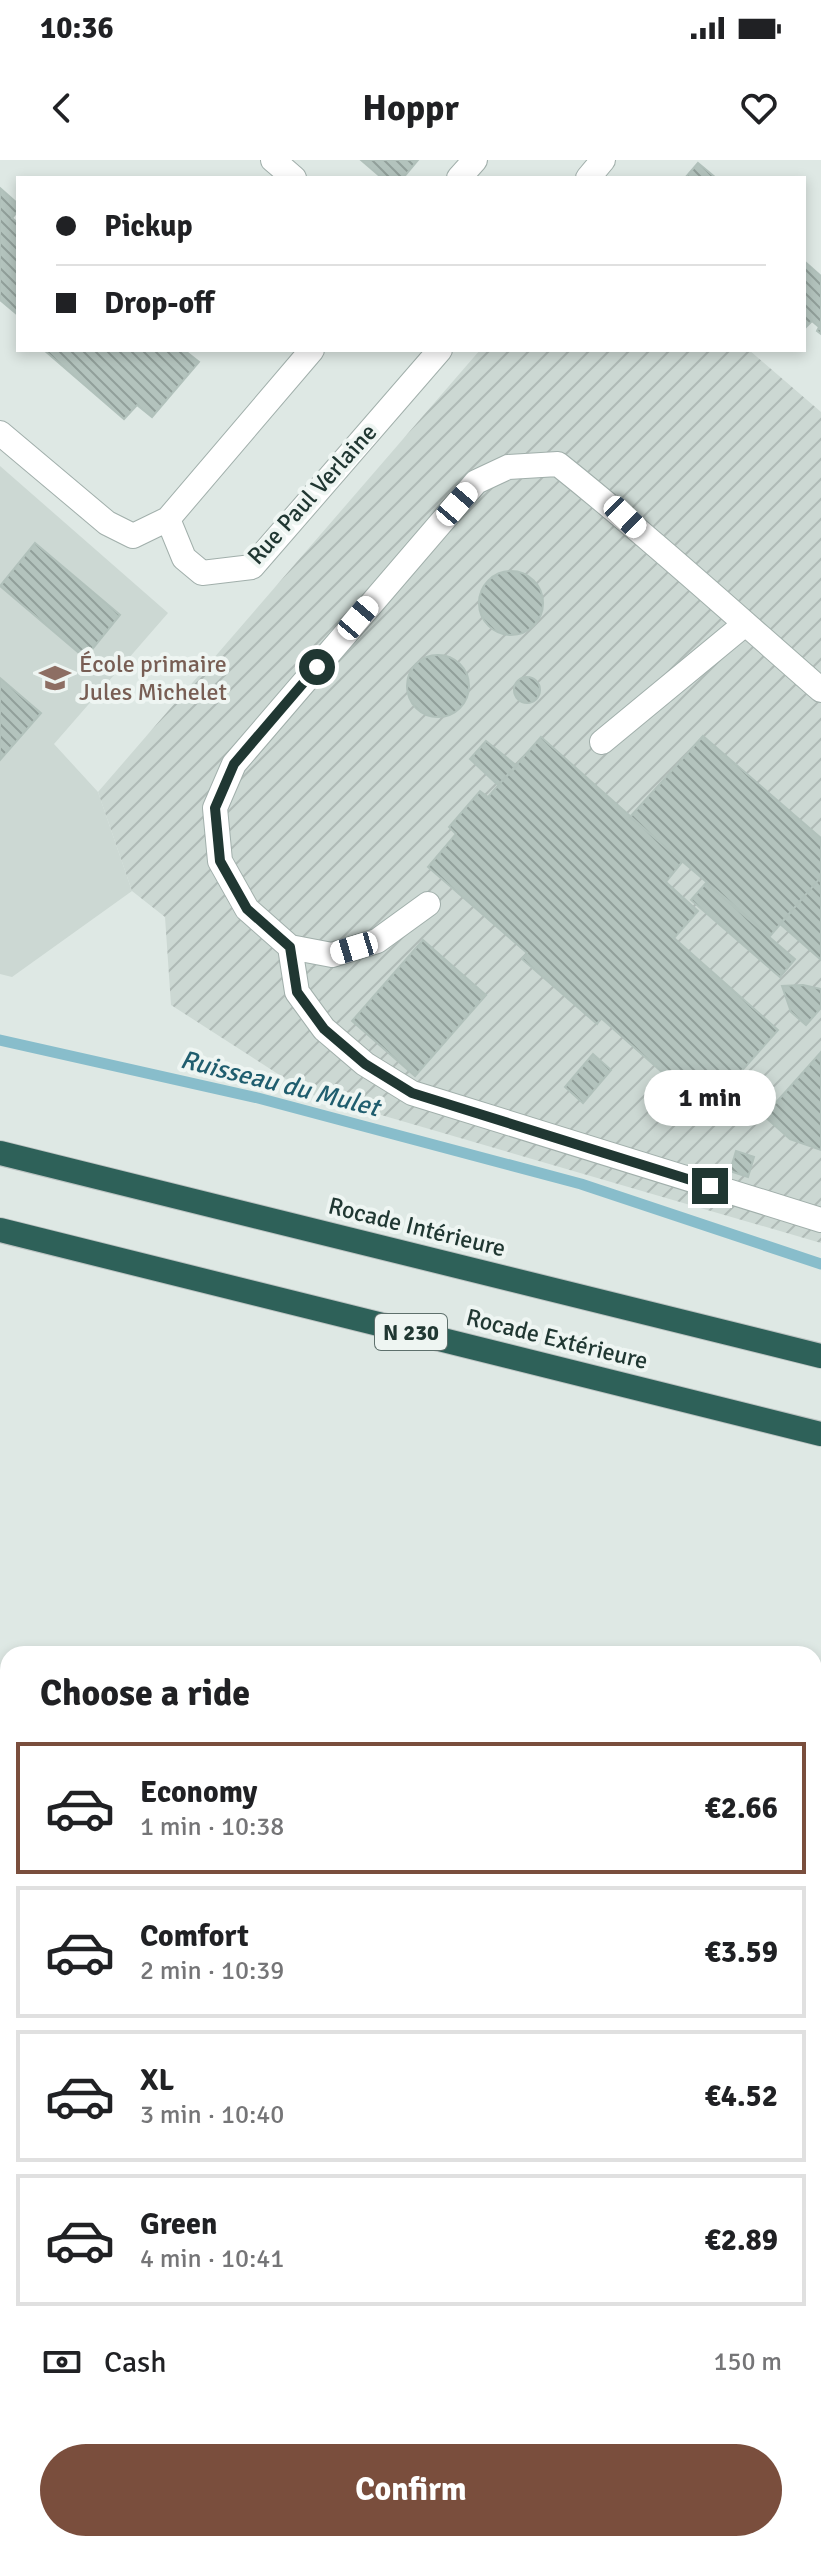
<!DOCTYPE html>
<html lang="en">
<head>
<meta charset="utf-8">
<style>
  body { margin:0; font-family:Signika,sans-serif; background:#f2f2f2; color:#202124; height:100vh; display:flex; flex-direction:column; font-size:30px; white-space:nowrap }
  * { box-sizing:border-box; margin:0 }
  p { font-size:26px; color:#757577 }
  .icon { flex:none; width:44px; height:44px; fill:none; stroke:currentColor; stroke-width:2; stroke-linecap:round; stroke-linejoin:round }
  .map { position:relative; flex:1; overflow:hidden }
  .details { position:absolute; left:0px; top:1486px; width:822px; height:906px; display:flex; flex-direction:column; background:#fff; border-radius:24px 24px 0 0; box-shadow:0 4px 12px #0003 }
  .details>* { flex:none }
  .guide { position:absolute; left:16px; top:16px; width:790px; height:176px; border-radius:0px; box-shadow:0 4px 12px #0003; display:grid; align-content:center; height:176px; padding:0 40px; background:#fff }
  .end { position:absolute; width:36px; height:36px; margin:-18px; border:10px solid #203732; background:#fff; box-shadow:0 0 0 4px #fff }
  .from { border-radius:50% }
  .bubble { position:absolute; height:56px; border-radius:28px; background:#fff; box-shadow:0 4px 12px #0003; font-size:26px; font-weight:800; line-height:56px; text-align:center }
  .car { position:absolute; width:24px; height:48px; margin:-24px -12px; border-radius:10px; box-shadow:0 0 6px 2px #0007; background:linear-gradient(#fff 24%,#345 0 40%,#fff 0 76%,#345 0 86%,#fff 0) }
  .guide b { display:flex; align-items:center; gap:28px; height:76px; font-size:30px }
  .guide b+b { border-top:2px solid #e0e0e0 }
  .guide i { width:20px; height:20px; background:#202124 }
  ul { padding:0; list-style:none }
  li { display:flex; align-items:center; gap:24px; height:132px; margin:0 16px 12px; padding:0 24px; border:4px solid #e0e0e0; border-radius:0px }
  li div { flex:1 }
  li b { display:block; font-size:30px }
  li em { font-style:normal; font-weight:800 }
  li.on { border-color:#7a4e3d }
  li>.icon { width:72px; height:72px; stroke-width:1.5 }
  h2 { padding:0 40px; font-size:36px; line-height:96px }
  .pay { display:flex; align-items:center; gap:20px; height:88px; padding:0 40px; font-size:30px }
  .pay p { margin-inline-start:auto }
  .primary-button { display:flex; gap:16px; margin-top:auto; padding:16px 40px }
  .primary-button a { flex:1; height:92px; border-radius:48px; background:#7a4e3d; color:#fff; font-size:32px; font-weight:800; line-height:92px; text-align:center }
  .status { display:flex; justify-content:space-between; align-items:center; height:56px; padding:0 40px; background:#fff; direction:ltr }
  .status svg { height:22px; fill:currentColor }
  header { display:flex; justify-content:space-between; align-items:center; height:104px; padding:0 40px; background:#fff; font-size:36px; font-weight:800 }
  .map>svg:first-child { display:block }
  .built { fill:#ccd8d3 }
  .industrial { fill:url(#industrial-furrows) }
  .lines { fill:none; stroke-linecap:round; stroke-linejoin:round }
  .stream { stroke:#88bdcb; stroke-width:11 }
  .building { fill:url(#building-back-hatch); stroke:#b1c1bb; stroke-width:2 }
  .minor-casing { stroke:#a1afab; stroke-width:26 }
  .highway-casing { stroke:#bcc3c2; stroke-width:26 }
  .minor { stroke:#fff; stroke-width:24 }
  .highway { stroke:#2e6159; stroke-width:24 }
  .route { stroke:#203732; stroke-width:10 }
  .labels { text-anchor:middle; stroke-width:8; stroke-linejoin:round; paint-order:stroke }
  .shield { fill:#eef5f2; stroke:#5e706c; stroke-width:2 }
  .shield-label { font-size:22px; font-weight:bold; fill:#203732 }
  .street-label { font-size:24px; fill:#203732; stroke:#eef5f2 }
  .education-label { font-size:24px; fill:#785e54; stroke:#eef5f2; text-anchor:start }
  .water-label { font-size:26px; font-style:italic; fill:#1f5d6e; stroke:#eef5f2 }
</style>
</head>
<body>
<div class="status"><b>10:36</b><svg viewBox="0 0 49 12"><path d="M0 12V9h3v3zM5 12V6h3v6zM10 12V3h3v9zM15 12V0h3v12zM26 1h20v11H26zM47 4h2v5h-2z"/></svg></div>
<header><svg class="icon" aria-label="back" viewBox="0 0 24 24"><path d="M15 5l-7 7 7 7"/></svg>Hoppr<svg class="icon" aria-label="heart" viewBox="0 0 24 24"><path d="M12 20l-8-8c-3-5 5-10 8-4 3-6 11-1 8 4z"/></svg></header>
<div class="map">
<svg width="821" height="2391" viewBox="0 0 821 2391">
  <defs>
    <pattern id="industrial-furrows" width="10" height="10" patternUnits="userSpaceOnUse" patternTransform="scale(2)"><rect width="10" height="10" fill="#ccd8d3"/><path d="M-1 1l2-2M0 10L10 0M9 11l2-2" fill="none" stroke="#afbab6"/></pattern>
    <pattern id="building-back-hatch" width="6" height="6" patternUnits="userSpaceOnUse" patternTransform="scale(2)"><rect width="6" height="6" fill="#b3c3bd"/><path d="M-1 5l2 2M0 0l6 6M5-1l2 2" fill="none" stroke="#919f9a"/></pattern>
  </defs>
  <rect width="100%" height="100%" fill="#dee8e4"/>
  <path class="built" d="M0,306L168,453L54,584L98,632L132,731L12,817L0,814Z"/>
  <path class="industrial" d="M480,190H749L821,252V1083L309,934L171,845L165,757L132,731L98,632Z
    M821,1903V2391H575L578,2384H814V1920Z"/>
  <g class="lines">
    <path class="stream" d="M0,880L258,938L581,1024L821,1104"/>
  </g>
  <path class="building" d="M361,0H418L403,18H382Z
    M698,3L716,18H685Z
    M0,28L18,44V51L12,58L18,63V155L0,140Z
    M804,101L821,116V174L817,171L819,167L812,161L804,169Z
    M44,190H184L199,202L152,257L137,245L124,259Z
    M35,383L120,455L85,498L0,426Z
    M479 443a32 32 0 1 1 64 0a32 32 0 1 1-64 0Z
    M407 526a31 31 0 1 1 62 0a31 31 0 1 1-62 0Z
    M514 530a13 13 0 1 1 26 0a13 13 0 1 1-26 0Z
    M0,518L41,553L0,600Z
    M703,576L821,678V717L770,776L630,657Z
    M541,577L682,702L666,722L698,751L674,778L778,870L706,951L601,858L597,864L522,799L527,793L428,707L456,674L449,667L480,631L488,637Z
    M486,581L517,606L498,625L470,599Z
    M821,717V800L780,764Z
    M706,723L795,799L780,817L691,740Z
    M423,780L486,835L415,916L352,861Z
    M803,825L821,829V848L806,865L791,852L782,826Z
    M821,892V990L790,979L764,956Z
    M593,894L611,910L583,943L565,927Z
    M736,991L754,997L748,1017L730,1011Z"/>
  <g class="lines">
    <defs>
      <path id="minor" d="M273,0L294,18
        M459,18L475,0
        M588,18L603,0
        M312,190L168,359L184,398L202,413L252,407L440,190
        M0,273L107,363L133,376L168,359
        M602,582L745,464
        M428,744L377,781L332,795L290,787L247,749L220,701L215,648L234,604L476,322L508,307L558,304C648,376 734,454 821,530
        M290,787L297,832L324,869L365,904L412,933L821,1060"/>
      <path id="highway" d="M0,993L821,1196
        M0,1070L821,1274"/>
    </defs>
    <use href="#minor" class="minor-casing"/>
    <use href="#highway" class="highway-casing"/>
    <use href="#minor" class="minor"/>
    <use href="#highway" class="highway"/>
  </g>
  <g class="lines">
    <path class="route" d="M317,507L234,604L215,648L220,701L247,749L290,787L297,832L324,869L365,904L412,933L710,1026"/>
  </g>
  <defs>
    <symbol id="school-bare" viewBox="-9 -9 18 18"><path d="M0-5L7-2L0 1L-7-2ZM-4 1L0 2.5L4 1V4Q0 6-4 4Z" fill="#8d6e63" stroke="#eef5f2" stroke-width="2.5" paint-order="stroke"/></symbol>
  </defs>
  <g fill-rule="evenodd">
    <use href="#school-bare" x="33" y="496" width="44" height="44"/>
  </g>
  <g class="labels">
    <rect class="shield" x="375" y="1154" width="72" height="36" rx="6"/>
    <g class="shield-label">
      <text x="411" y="1180">N 230</text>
    </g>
    <g class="street-label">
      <text transform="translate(312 334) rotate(-48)" y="8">Rue Paul Verlaine</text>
      <text transform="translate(417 1067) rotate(14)" y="8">Rocade Intérieure</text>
      <text transform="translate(557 1179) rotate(14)" y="8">Rocade Extérieure</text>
    </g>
    <g class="education-label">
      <text x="79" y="512">École primaire<tspan x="79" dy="28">Jules Michelet</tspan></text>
    </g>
    <g class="water-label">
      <text transform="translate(280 923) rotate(14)" y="9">Ruisseau du Mulet</text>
    </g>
  </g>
</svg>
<i class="end from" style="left:317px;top:507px"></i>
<i class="end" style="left:710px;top:1026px"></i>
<div class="bubble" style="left:644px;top:910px;width:132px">1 min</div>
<i class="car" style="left:457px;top:344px;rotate:41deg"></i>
<i class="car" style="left:625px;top:357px;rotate:134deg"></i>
<i class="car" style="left:358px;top:458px;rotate:40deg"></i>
<i class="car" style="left:354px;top:788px;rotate:253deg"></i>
<div class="guide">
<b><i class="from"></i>Pickup</b>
<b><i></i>Drop-off</b>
</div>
<section class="details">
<h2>Choose a ride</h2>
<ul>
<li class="on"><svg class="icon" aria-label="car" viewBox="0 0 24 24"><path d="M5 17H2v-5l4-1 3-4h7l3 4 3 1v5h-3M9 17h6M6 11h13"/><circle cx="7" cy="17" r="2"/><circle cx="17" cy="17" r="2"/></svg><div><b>Economy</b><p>1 min · 10:38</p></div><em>€2.66</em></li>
<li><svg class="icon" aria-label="car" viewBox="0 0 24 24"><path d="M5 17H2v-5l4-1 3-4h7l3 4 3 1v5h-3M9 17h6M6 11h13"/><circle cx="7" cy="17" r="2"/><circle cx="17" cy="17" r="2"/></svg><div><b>Comfort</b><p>2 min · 10:39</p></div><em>€3.59</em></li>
<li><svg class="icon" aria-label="car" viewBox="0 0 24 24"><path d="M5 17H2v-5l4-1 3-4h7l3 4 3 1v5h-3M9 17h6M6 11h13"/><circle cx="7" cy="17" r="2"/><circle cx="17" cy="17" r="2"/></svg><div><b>XL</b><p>3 min · 10:40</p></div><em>€4.52</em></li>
<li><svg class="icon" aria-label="car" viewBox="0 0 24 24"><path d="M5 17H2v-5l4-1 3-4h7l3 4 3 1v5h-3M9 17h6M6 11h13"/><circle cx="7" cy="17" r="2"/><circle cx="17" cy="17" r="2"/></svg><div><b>Green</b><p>4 min · 10:41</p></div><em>€2.89</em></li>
</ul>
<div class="pay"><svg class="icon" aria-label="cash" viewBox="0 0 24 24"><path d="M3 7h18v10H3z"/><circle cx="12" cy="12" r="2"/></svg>Cash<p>150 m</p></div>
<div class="primary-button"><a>Confirm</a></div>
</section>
</div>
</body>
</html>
